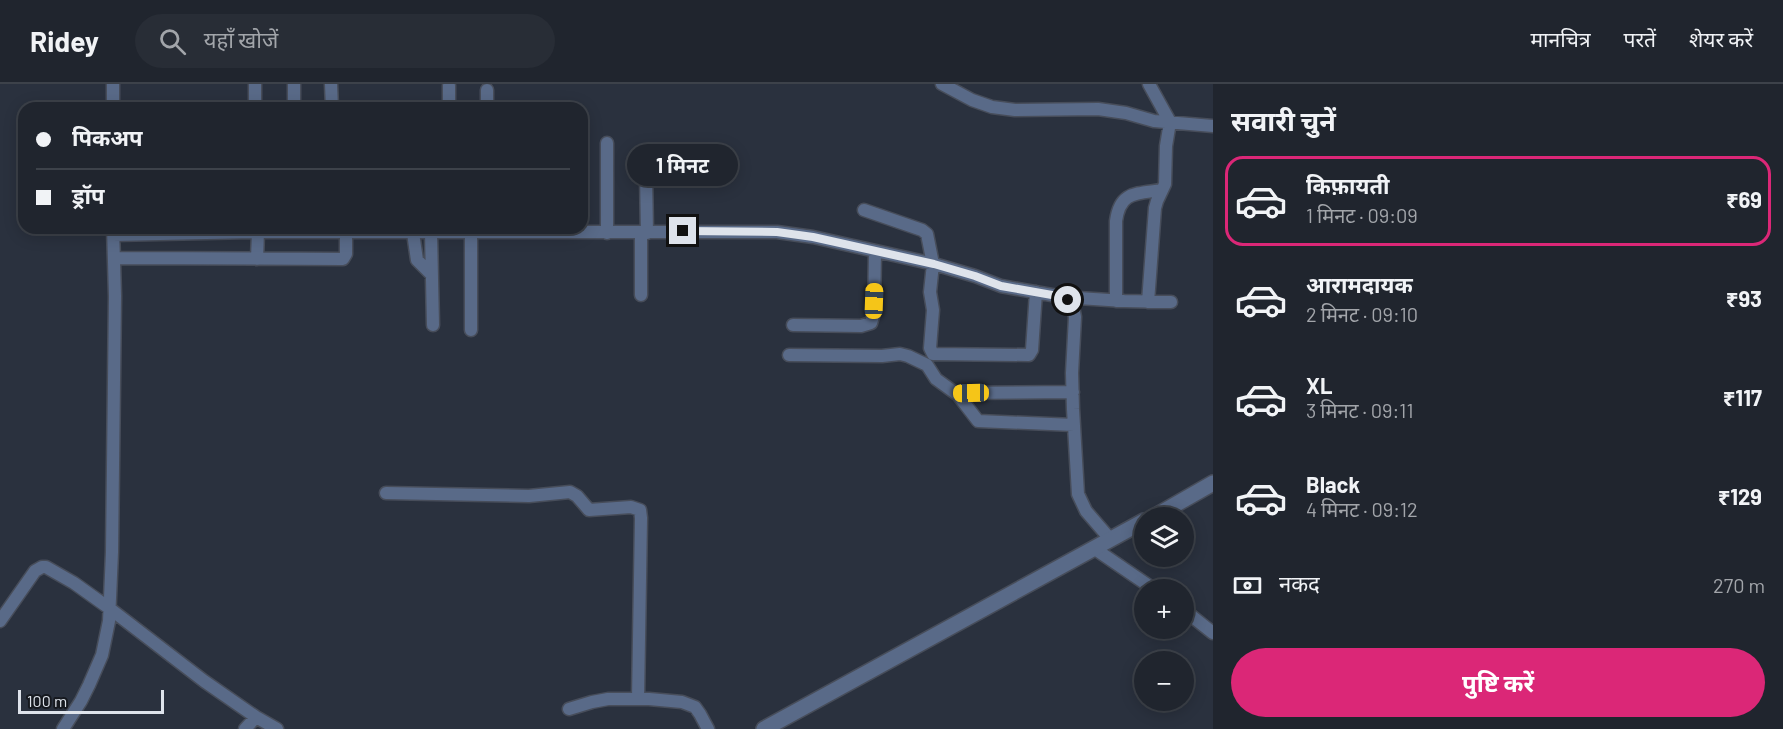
<!DOCTYPE html>
<html lang="hi">
<head>
<meta charset="utf-8">
<style>
  body { margin:0; font-family:Barlow,"Noto Sans Devanagari",sans-serif; background:#282d36; color:#f1f3f6; height:100vh; display:flex; flex-direction:column; font-size:22px; white-space:nowrap }
  * { box-sizing:border-box; margin:0 }
  p { font-size:20px; color:#a2a5aa }
  .icon { flex:none; width:33px; height:33px; fill:none; stroke:currentColor; stroke-width:2; stroke-linecap:round; stroke-linejoin:round }
  .map { position:relative; flex:1; overflow:hidden }
  .sheet { display:flex; flex-direction:column; background:#20252e; width:570px }
  .sheet>* { flex:none }
  .banner { position:absolute; left:18px; top:18px; width:570px; height:132px; border-radius:18px; box-shadow:0 3px 15px #0003,0 0 0 2px #3d424a; display:grid; align-content:center; height:132px; padding:0 18px; background:#20252e }
  .buttons { position:absolute; left:1134px; top:423px; display:grid; gap:12px }
  .buttons a { display:grid; place-items:center; width:60px; height:60px; border-radius:50%; background:#20252e; box-shadow:0 3px 15px #0003,0 0 0 2px #3d424a; font-size:30px }
  .scale { position:absolute; left:18px; bottom:15px; width:146px; box-sizing:border-box; padding-left:6px; border:3px solid #dee3eb; border-top:0; font-size:16px; line-height:21px; white-space:nowrap; color:#dee3eb; -webkit-text-stroke:4px #16191f; paint-order:stroke }
  .end { position:absolute; width:27px; height:27px; margin:-14px; border:8px solid #dee3eb; background:#111; box-shadow:0 0 0 3px #111 }
  .from { border-radius:50% }
  .bubble { position:absolute; height:42px; border-radius:21px; background:#20252e; box-shadow:0 3px 15px #0003,0 0 0 2px #3d424a; font-size:20px; font-weight:700; line-height:42px; text-align:center }
  .car { position:absolute; width:18px; height:36px; margin:-18px -9px; border-radius:8px; box-shadow:0 0 4px 2px #0007; background:linear-gradient(#f5c518 24%,#345 0 40%,#f5c518 0 76%,#345 0 86%,#f5c518 0) }
  .banner b { display:flex; align-items:center; gap:21px; height:57px; font-size:22px }
  .banner b+b { border-top:2px solid #3d424a }
  .banner i { width:15px; height:15px; background:#f1f3f6 }
  ul { padding:0; list-style:none }
  li { display:flex; align-items:center; gap:18px; height:90px; margin:0 12px 9px; padding:0 6px; border:3px solid transparent; border-radius:18px }
  li div { flex:1 }
  li b { display:block; font-size:22px }
  li em { font-style:normal; font-weight:700 }
  li.on { border-color:#db2777 }
  li>.icon { width:54px; height:54px; stroke-width:1.5 }
  h2 { padding:0 18px; font-size:27px; line-height:72px }
  .pay { display:flex; align-items:center; gap:15px; height:66px; padding:0 18px; font-size:22px }
  .pay p { margin-inline-start:auto }
  .primary-button { display:flex; gap:12px; margin-top:auto; padding:12px 18px }
  .primary-button a { flex:1; height:69px; border-radius:36px; background:#db2777; color:#fff; font-size:24px; font-weight:700; line-height:69px; text-align:center }
  header { display:flex; align-items:center; gap:36px; box-sizing:border-box; height:84px; padding:0 30px; background:#20252e; border-bottom:2px solid #3d424a }
  header strong { font-size:28px }
  nav { display:flex; gap:33px; margin-inline-start:auto; font-size:21px }
  .search { width:420px; height:54px; background:#282d36; display:flex; align-items:center; gap:15px; box-sizing:border-box; padding:0 21px; border-radius:33px; color:#a2a5aa; font-size:22px }
  main { display:flex; flex:1; min-height:0 }
  .map>svg:first-child { display:block }
  .lines { fill:none; stroke-linecap:round; stroke-linejoin:round }
  .minor-casing { stroke:#474d5a; stroke-width:15 }
  .tertiary-casing { stroke:#474d5a; stroke-width:18 }
  .minor { stroke:#596a88; stroke-width:12 }
  .tertiary { stroke:#596a88; stroke-width:15 }
  .route { stroke:#dee3eb; stroke-width:8 }
</style>
</head>
<body>
<header>
<strong>Ridey</strong>
<div class="search"><svg class="icon" aria-label="search" viewBox="0 0 24 24"><circle cx="10" cy="10" r="6"/><path d="M15 15l6 6"/></svg>यहाँ खोजें</div>
<nav><a>मानचित्र</a><a>परतें</a><a>शेयर करें</a></nav>
</header>
<main>
<div class="map">
<svg width="1213" height="645" viewBox="0 0 1213 645">
  <rect width="100%" height="100%" fill="#2a313e"/>
  <g class="lines">
    <defs>
      <path id="minor" d="M113,0V24
        M294,0V24
        M331,0L332,24
        M942,0L972,16L992,23L1015,26L1098,25L1126,29L1154,37L1213,42
        M487,6V24
        M255,24V0
        M449,24V2
        M607,59V149
        M646,90L647,149
        M864,126L922,146L927,150L933,180L930,208L933,226L930,264L933,270L1029,271L1032,266L1036,208
        M413,149L417,176L432,191
        M431,149L433,241
        M471,149V246
        M641,149V211
        M113,151L253,148H777L813,153L934,180L975,192L1001,202L1063,213L1068,216L1073,223L1075,233L1072,289L1073,325L1078,410L1086,427L1111,456
        M114,174L343,175L346,170V148
        M257,175L258,148
        M1063,213L1124,217L1171,218
        M1116,217V137C1120,107 1136,110 1162,106
        M1148,218L1155,124L1157,117L1165,100L1166,62L1170,38L1149,0
        M793,241L861,242L871,239L874,229L875,167
        M789,271L882,272L900,270L908,272L927,281L936,295L958,311L978,337L1074,341
        M955,309L1073,308
        M386,409L529,412L570,408L577,412L589,426L631,423L640,426L641,434L638,615
        M1095,465L1155,506
        M1184,526L1213,549
        M0,537L35,487L42,483H46L74,499L109,524L204,597L256,633L277,645
        M569,625L592,618L608,615H649L682,618L695,623L700,630L708,645
        M63,645L81,617L89,601L102,571L109,537L112,468L115,212L113,144
        M245,645L256,633"/>
      <path id="tertiary" d="M1152,434L1213,399
        M764,645L1144,437"/>
    </defs>
    <use href="#minor" class="minor-casing"/>
    <use href="#tertiary" class="tertiary-casing"/>
    <use href="#minor" class="minor"/>
    <use href="#tertiary" class="tertiary"/>
  </g>
  <g class="lines">
    <path class="route" d="M683,147L777,148L813,153L934,180L975,192L1001,202L1052,211L1068,216"/>
  </g>
</svg>
<div class="buttons">
<a><svg class="icon" aria-label="layers" viewBox="0 0 24 24"><path d="M12 4l9 5-9 5-9-5zM3 14l9 5 9-5"/></svg></a>
<a>+</a>
<a>−</a>
</div>
<div class="scale">100 m</div>
<i class="end from" style="left:1068px;top:216px"></i>
<i class="end" style="left:683px;top:147px"></i>
<div class="bubble" style="left:627px;top:60px;width:111px">1 मिनट</div>
<i class="car" style="left:874px;top:217px;rotate:2deg"></i>
<i class="car" style="left:971px;top:309px;rotate:269deg"></i>
<div class="banner">
<b><i class="from"></i>पिकअप</b>
<b><i></i>ड्रॉप</b>
</div>
</div>
<section class="sheet">
<h2>सवारी चुनें</h2>
<ul>
<li class="on"><svg class="icon" aria-label="car" viewBox="0 0 24 24"><path d="M5 17H2v-5l4-1 3-4h7l3 4 3 1v5h-3M9 17h6M6 11h13"/><circle cx="7" cy="17" r="2"/><circle cx="17" cy="17" r="2"/></svg><div><b>किफ़ायती</b><p>1 मिनट · 09:09</p></div><em>₹69</em></li>
<li><svg class="icon" aria-label="car" viewBox="0 0 24 24"><path d="M5 17H2v-5l4-1 3-4h7l3 4 3 1v5h-3M9 17h6M6 11h13"/><circle cx="7" cy="17" r="2"/><circle cx="17" cy="17" r="2"/></svg><div><b>आरामदायक</b><p>2 मिनट · 09:10</p></div><em>₹93</em></li>
<li><svg class="icon" aria-label="car" viewBox="0 0 24 24"><path d="M5 17H2v-5l4-1 3-4h7l3 4 3 1v5h-3M9 17h6M6 11h13"/><circle cx="7" cy="17" r="2"/><circle cx="17" cy="17" r="2"/></svg><div><b>XL</b><p>3 मिनट · 09:11</p></div><em>₹117</em></li>
<li><svg class="icon" aria-label="car" viewBox="0 0 24 24"><path d="M5 17H2v-5l4-1 3-4h7l3 4 3 1v5h-3M9 17h6M6 11h13"/><circle cx="7" cy="17" r="2"/><circle cx="17" cy="17" r="2"/></svg><div><b>Black</b><p>4 मिनट · 09:12</p></div><em>₹129</em></li>
</ul>
<div class="pay"><svg class="icon" aria-label="cash" viewBox="0 0 24 24"><path d="M3 7h18v10H3z"/><circle cx="12" cy="12" r="2"/></svg>नकद<p>270 m</p></div>
<div class="primary-button"><a>पुष्टि करें</a></div>
</section>
</main>
</body>
</html>
